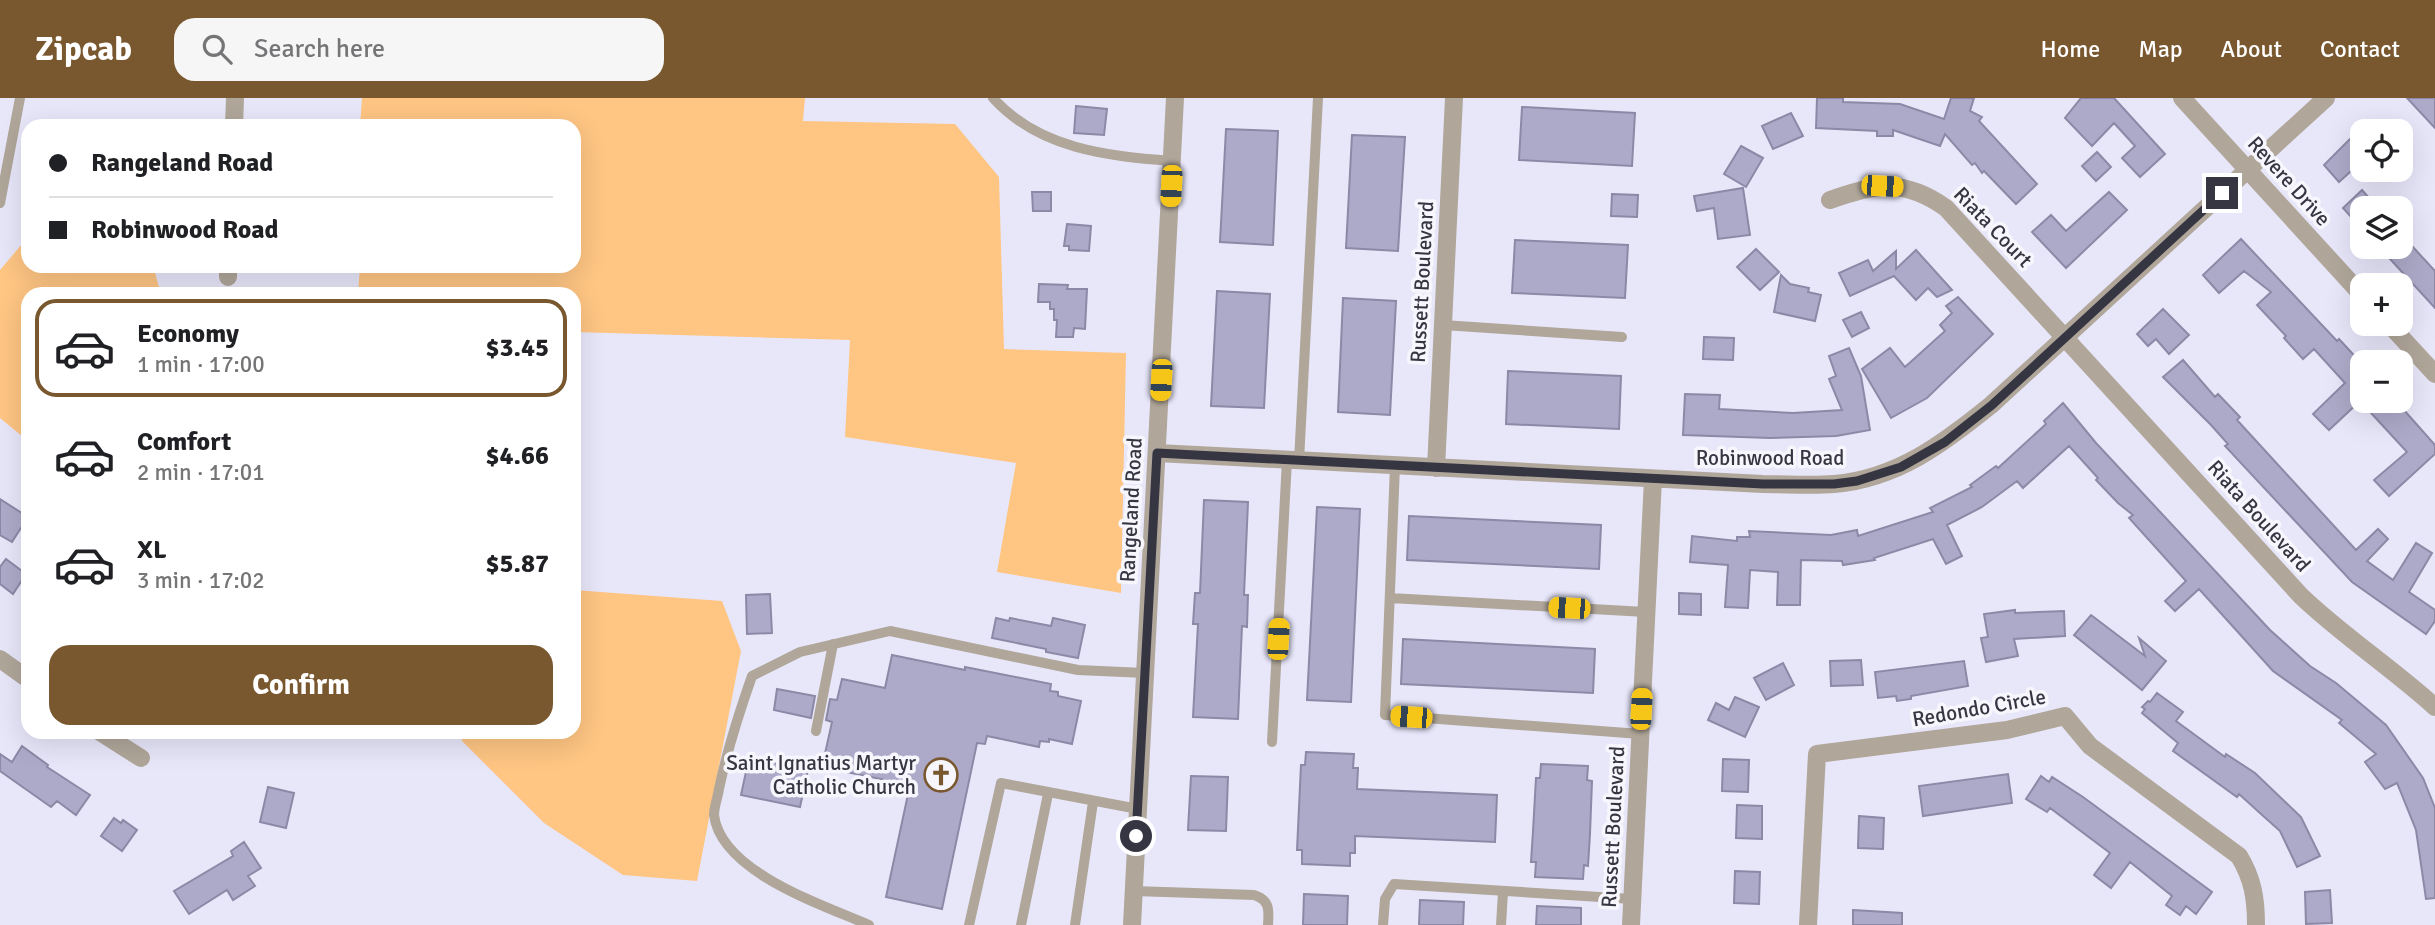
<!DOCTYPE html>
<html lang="en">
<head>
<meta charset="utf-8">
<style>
  body { margin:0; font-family:Signika,sans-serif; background:#f6f6f6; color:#202124; height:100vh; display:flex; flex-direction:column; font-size:26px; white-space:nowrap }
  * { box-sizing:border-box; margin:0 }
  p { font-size:23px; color:#757577 }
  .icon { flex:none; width:38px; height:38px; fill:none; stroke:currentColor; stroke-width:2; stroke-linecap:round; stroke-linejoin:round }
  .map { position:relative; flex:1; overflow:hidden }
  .panel { position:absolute; left:21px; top:189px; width:560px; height:452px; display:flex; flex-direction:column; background:#fff; border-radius:21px; box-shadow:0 7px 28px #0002 }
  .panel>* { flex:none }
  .top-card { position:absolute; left:21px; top:21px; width:560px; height:154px; border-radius:21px; box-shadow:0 7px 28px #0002; display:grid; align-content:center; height:154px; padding:0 28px; background:#fff }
  .tools { position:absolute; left:2350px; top:21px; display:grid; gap:14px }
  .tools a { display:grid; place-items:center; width:63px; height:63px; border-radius:14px; background:#fff; box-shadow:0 7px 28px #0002; font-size:35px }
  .end { position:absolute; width:32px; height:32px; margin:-16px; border:9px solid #363542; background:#fff; box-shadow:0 0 0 4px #fff }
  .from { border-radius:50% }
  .car { position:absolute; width:21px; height:42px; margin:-21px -10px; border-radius:9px; box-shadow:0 0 5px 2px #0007; background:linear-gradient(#f5c518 24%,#345 0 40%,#f5c518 0 76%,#345 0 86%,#f5c518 0) }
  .top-card b { display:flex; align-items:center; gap:24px; height:66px; font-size:26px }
  .top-card b+b { border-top:2px solid #e0e0e0 }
  .top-card i { width:18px; height:18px; background:#202124 }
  ul { padding:12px 0 0; list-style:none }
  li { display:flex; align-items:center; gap:21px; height:98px; margin:0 14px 10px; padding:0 14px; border:4px solid transparent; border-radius:21px }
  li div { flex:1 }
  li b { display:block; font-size:26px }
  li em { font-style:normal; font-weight:700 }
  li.current { border-color:#7a582f }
  li>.icon { width:63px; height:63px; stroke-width:1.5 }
  .action { display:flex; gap:14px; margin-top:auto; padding:14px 28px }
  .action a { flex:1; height:80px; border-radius:21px; background:#7a582f; color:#fff; font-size:28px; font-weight:700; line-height:80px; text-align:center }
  header { display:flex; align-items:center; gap:42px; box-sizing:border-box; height:98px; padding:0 35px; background:#7a582f; color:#fff }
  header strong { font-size:33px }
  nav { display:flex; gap:38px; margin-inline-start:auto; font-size:24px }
  .search { width:490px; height:63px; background:#f6f6f6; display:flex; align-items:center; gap:18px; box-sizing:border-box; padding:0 24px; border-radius:21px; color:#757577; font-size:26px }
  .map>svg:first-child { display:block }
  .green { fill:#fec583 }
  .building { fill:#adaac9; stroke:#8c89a7; stroke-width:2 }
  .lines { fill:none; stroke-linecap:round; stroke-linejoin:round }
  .service { stroke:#b0a69a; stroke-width:10 }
  .minor { stroke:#b0a69a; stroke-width:18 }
  .route { stroke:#363542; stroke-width:9 }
  .labels { text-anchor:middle; stroke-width:7; stroke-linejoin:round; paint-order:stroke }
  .street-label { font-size:21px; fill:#363542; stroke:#f6f6fc }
  .poi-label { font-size:21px; fill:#363542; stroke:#f6f6fc; text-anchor:end }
</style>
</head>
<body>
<header>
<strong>Zipcab</strong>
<div class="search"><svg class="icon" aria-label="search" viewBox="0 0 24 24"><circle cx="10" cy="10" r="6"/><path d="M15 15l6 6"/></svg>Search here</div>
<nav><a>Home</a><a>Map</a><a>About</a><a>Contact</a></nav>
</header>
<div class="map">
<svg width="2435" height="827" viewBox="0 0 2435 827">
  <rect width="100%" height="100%" fill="#e8e7fa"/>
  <path class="green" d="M362,0H805L803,23L955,26L999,79L1004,251L1126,255L1121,495L997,474L1016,365L845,339L850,242L574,234V196H358L360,168H574V28H360Z
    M28,139V168H153L161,196H28V343L0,320V172Z
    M574,492L722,503L741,553L697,783L623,777L544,725L462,643L460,634H574Z"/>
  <path class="building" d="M1817,0H1843V4L1900,6L1944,21L1951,0H1974L1970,13L1982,19L1979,23L2037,86L2016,106L1984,73L1982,75L1975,65L1972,67L1945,36L1940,48L1893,32V38H1877V33L1816,30Z
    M2081,0H2114L2165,56L2140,79L2122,60L2135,48L2114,25L2092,48L2065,20Z
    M2407,0H2435V30Z
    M1076,8L1107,11L1104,37L1074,35Z
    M1522,9L1635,15L1632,68L1519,62Z
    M1791,15L1803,38L1773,51L1762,28Z
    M2362,29V63L2339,84L2324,67Z
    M1226,31L1278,33L1273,147L1220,144Z
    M1352,37L1405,39L1398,153L1346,150Z
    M1741,48L1763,60L1746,89L1724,76Z
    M2097,54L2111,69L2096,83L2082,68Z
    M1743,90L1750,137L1718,141L1714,110L1697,113L1694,98Z
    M2362,92L2378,110H2362V131L2343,110Z
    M1032,94H1051V113H1033Z
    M2109,94L2127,112L2066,170L2032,134L2051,117L2066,133Z
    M1612,96L1638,97L1637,119L1611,118Z
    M1067,126L1091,128L1089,153L1069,152V148H1064Z
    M2401,136L2435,173V210L2379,149H2401Z
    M2241,141L2337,243L2339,241L2362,266V301L2360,303H2396L2435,347V356L2389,398L2374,382L2407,354L2360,303L2329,332L2313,316L2345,285L2314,251L2303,261L2284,240L2286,238L2257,207L2271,194L2244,173L2219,195L2203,177Z
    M1515,142L1628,147L1625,200L1512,195Z
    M1756,151L1779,174L1760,192L1737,169Z
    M1916,152L1952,192L1937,199L1928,190L1916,202L1894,178L1850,198L1839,175L1868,162L1873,173L1896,153V171Z
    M1781,177L1790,186L1809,190L1808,194L1821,197L1815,223L1774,214Z
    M1039,186L1068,187L1067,191H1087L1085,231L1074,230L1073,239H1056L1057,222H1054V211H1050V204H1038Z
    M1217,193L1270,196L1264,310L1211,308Z
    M1958,199L1993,236L1927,300L1891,320L1862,271L1890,250L1905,269L1945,233L1940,227L1952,215L1946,208Z
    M1343,200L1396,203L1390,317L1338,314Z
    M2163,211L2189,237L2169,256L2156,241L2148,248L2137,236Z
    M1861,214L1869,230L1852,239L1843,222Z
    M1704,239L1734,240L1733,262L1703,261Z
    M1849,250L1861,278L1870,332L1836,338L1770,340L1683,337L1685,296L1720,297L1719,311L1793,315L1842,312L1829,281L1836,278L1829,258Z
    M2183,262L2215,299L2218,296L2240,319L2237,322L2356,452L2378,431L2388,441L2367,463L2393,482L2416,445L2432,455L2409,494L2435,512V523L2426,536L2352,484L2225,348L2228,346L2211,327L2163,279Z
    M1508,273L1621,278L1619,331L1506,326Z
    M2063,305L2096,345L2270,532L2310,568L2336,585L2386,627L2423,680L2435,710V800L2426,801L2416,732L2397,685L2385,691L2365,664L2376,656L2339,625L2342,622L2273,573L2199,491L2175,513L2165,503L2186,483L2129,420L2133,417L2118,405L2096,382L2098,380L2069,348L2023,390L2017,383L1982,409L1947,427L1962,458L1946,466L1933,441L1874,460L1875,462L1843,467L1842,463L1801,462L1800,507H1777L1778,474L1750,472L1748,510L1725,509L1728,467L1690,464L1692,438L1737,443V439H1750L1749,433L1831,437L1857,432L1858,438L1933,414L1930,410L1972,389L1970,387L1996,368L1998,370L2046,326L2044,323Z
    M0,401L28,419L12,444L0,437Z
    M1204,402L1248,404L1244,497H1248L1247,529L1242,528L1238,621L1193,619L1198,526H1193L1195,495H1200Z
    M1317,409L1360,411L1351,604L1307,602Z
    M1409,418L1601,427L1599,471L1407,462Z
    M6,461L26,476L13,496L0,486V469Z
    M1679,495L1701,496V517L1679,516Z
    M770,496L772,535L747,536L746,497Z
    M2015,512V515L2064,513L2065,538L2014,541L2018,558L1986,564L1981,540L1988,539L1984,516Z
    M2091,517L2145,558L2139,540L2166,563L2142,592L2074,537Z
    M996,520L1009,523L1010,520L1051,528L1053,520L1085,527L1078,560L1046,554V551L992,540Z
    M1403,541L1595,551L1593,595L1401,586Z
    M892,557L965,572V569L1051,586L1050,593L1058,594V598L1081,603L1072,646L1049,641V644L1040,643L1039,649L987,638L985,646L977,645L942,811L886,799L910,687L822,669L832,624L826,622L830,601L837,602L842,581L885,590Z
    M1861,562L1863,587L1831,588L1830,563Z
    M1964,563L1968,588L1911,598V601L1897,603L1896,598L1878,600L1875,574Z
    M1783,565L1794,587L1766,602L1754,580Z
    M777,591L815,598L811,620L774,612Z
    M2157,595L2183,614L2176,623L2225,659L2226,656L2255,675L2301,719L2320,758L2297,769L2280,733L2261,716L2239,696L2237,699L2173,653L2178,645L2142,615L2145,611L2142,609L2148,603L2150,604Z
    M1735,599L1759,609L1745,639L1708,622L1716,605L1729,612Z
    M22,648L48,667L47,669L90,697L76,717L57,703L51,709L0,673V656L12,664Z
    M1306,654L1354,656L1353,670H1358L1357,691L1497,697L1495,744L1355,738V755H1350V768L1302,766V752H1297L1301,667H1305Z
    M749,660L808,672L800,709L741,697Z
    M1723,661L1749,662L1748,694L1722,693Z
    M1541,666L1588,668L1587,682L1592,683L1590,736L1588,768L1584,767L1583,781L1535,779L1536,764H1531L1533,733L1536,680H1540Z
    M2008,676L2012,705L1923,718L1919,688Z
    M1191,678L1228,679L1226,733L1188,732Z
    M2041,678L2049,684L2052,679L2083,699L2212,794L2196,816L2186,808L2180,817L2166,807L2172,798L2130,764L2111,790L2094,777L2110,755L2050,710L2047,714L2026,701Z
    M268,689L294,695L286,730L260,724Z
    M1737,707L1762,708V741L1736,740Z
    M1859,718L1884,720L1883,751L1858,750Z
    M114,720L121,725L123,722L137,732L122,753L101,738Z
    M244,744L261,770L248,778L255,788L233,802L227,792L189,816L174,793L233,758L231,753Z
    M1735,773L1760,774L1759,806L1734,805Z
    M2330,792L2332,825L2306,826L2305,794Z
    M1304,796L1348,798L1347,827H1303Z
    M1420,802L1464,804L1463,827H1419Z
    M1537,808L1581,810V827H1536Z
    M1853,812L1902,815V827H1853Z"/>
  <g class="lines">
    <path class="service" d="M993,0C1039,51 1107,58 1172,63
      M0,105L20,0
      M1443,227L1622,239
      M1299,363L1318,0
      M1395,368L1385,617L1640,636
      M1390,500L1646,514
      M816,633L833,546
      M1272,644L1287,362
      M1134,793L1254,797C1270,802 1269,812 1268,827
      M869,827C823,807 721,774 714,717C714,709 718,698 719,691C727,652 739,615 752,578L800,554L890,533L1078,572L1145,575
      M969,827L1001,685L1138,711
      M1021,827L1048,696
      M1075,827L1093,704
      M1383,827L1385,801L1394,786L1632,801
      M1501,827L1503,794"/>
    <path class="minor" d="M2182,0L2362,197
      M234,28L235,0
      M1830,102C1876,86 1904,80 1946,110L2301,498C2343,538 2392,570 2435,609
      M228,179V168
      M2389,226L2435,276
      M1157,355L1763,386C1787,386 1811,388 1834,386C1897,381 1944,345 1991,307L2326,0
      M1436,370L1454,0
      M0,561L28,581
      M100,634L141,660
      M1132,827L1175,0
      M1631,827L1653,381
      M1808,827L1817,656L2007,632L2065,618L2090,648L2239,758C2253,781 2256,801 2256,827"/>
  </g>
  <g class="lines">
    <path class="route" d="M1136,738L1157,355L1763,386H1834L1857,383L1901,369L1945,344L1992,307L2222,95"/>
  </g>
  <defs>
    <symbol id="church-ring" viewBox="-11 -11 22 22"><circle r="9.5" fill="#f6f6fc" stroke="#7a582f" stroke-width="1.5"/><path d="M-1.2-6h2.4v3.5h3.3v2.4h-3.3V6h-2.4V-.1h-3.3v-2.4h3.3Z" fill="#7a582f"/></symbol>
  </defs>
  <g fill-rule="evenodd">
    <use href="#church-ring" x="922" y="658" width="38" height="38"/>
  </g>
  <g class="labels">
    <g class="street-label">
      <text transform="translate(2289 83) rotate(48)" y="7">Revere Drive</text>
      <text transform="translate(1993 129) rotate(46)" y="7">Riata Court</text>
      <text transform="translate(1422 184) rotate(-87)" y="7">Russett Boulevard</text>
      <text x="1770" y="367">Robinwood Road</text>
      <text transform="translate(1131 412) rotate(-87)" y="7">Rangeland Road</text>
      <text transform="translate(2259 418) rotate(48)" y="7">Riata Boulevard</text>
      <text transform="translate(1979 610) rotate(-10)" y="7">Redondo Circle</text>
      <text transform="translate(1613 729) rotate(-87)" y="7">Russett Boulevard</text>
    </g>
    <g class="poi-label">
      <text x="916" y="672">Saint Ignatius Martyr<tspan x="916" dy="24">Catholic Church</tspan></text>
    </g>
  </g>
</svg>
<div class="tools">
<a><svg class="icon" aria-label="locate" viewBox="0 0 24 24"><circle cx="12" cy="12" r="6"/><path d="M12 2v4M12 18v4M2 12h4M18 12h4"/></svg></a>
<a><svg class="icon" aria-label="layers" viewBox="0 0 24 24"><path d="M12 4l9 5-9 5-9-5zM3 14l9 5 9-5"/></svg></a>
<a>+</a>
<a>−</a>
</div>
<i class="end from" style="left:1136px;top:738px"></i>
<i class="end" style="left:2222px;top:95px"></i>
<i class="car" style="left:1171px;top:88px;rotate:183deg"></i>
<i class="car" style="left:1882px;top:88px;rotate:93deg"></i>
<i class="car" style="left:1161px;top:282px;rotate:183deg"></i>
<i class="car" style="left:1569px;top:510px;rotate:273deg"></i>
<i class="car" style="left:1278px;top:541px;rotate:3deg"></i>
<i class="car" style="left:1641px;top:611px;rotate:3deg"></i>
<i class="car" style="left:1411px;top:619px;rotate:274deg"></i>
<div class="top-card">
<b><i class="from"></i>Rangeland Road</b>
<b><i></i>Robinwood Road</b>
</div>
<section class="panel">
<ul>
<li class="current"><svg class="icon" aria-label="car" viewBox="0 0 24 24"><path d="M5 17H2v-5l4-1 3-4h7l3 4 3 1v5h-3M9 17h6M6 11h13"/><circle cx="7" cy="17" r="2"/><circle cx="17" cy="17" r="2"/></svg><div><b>Economy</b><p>1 min · 17:00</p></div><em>$3.45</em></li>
<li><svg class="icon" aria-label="car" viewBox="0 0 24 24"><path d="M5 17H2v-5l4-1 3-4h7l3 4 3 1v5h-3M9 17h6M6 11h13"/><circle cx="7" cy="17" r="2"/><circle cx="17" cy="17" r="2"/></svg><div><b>Comfort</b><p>2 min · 17:01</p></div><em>$4.66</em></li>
<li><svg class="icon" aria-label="car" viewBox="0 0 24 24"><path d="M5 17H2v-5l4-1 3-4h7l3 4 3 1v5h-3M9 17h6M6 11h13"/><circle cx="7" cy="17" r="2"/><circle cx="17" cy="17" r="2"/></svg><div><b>XL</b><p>3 min · 17:02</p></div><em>$5.87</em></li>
</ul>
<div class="action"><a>Confirm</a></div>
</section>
</div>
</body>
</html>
